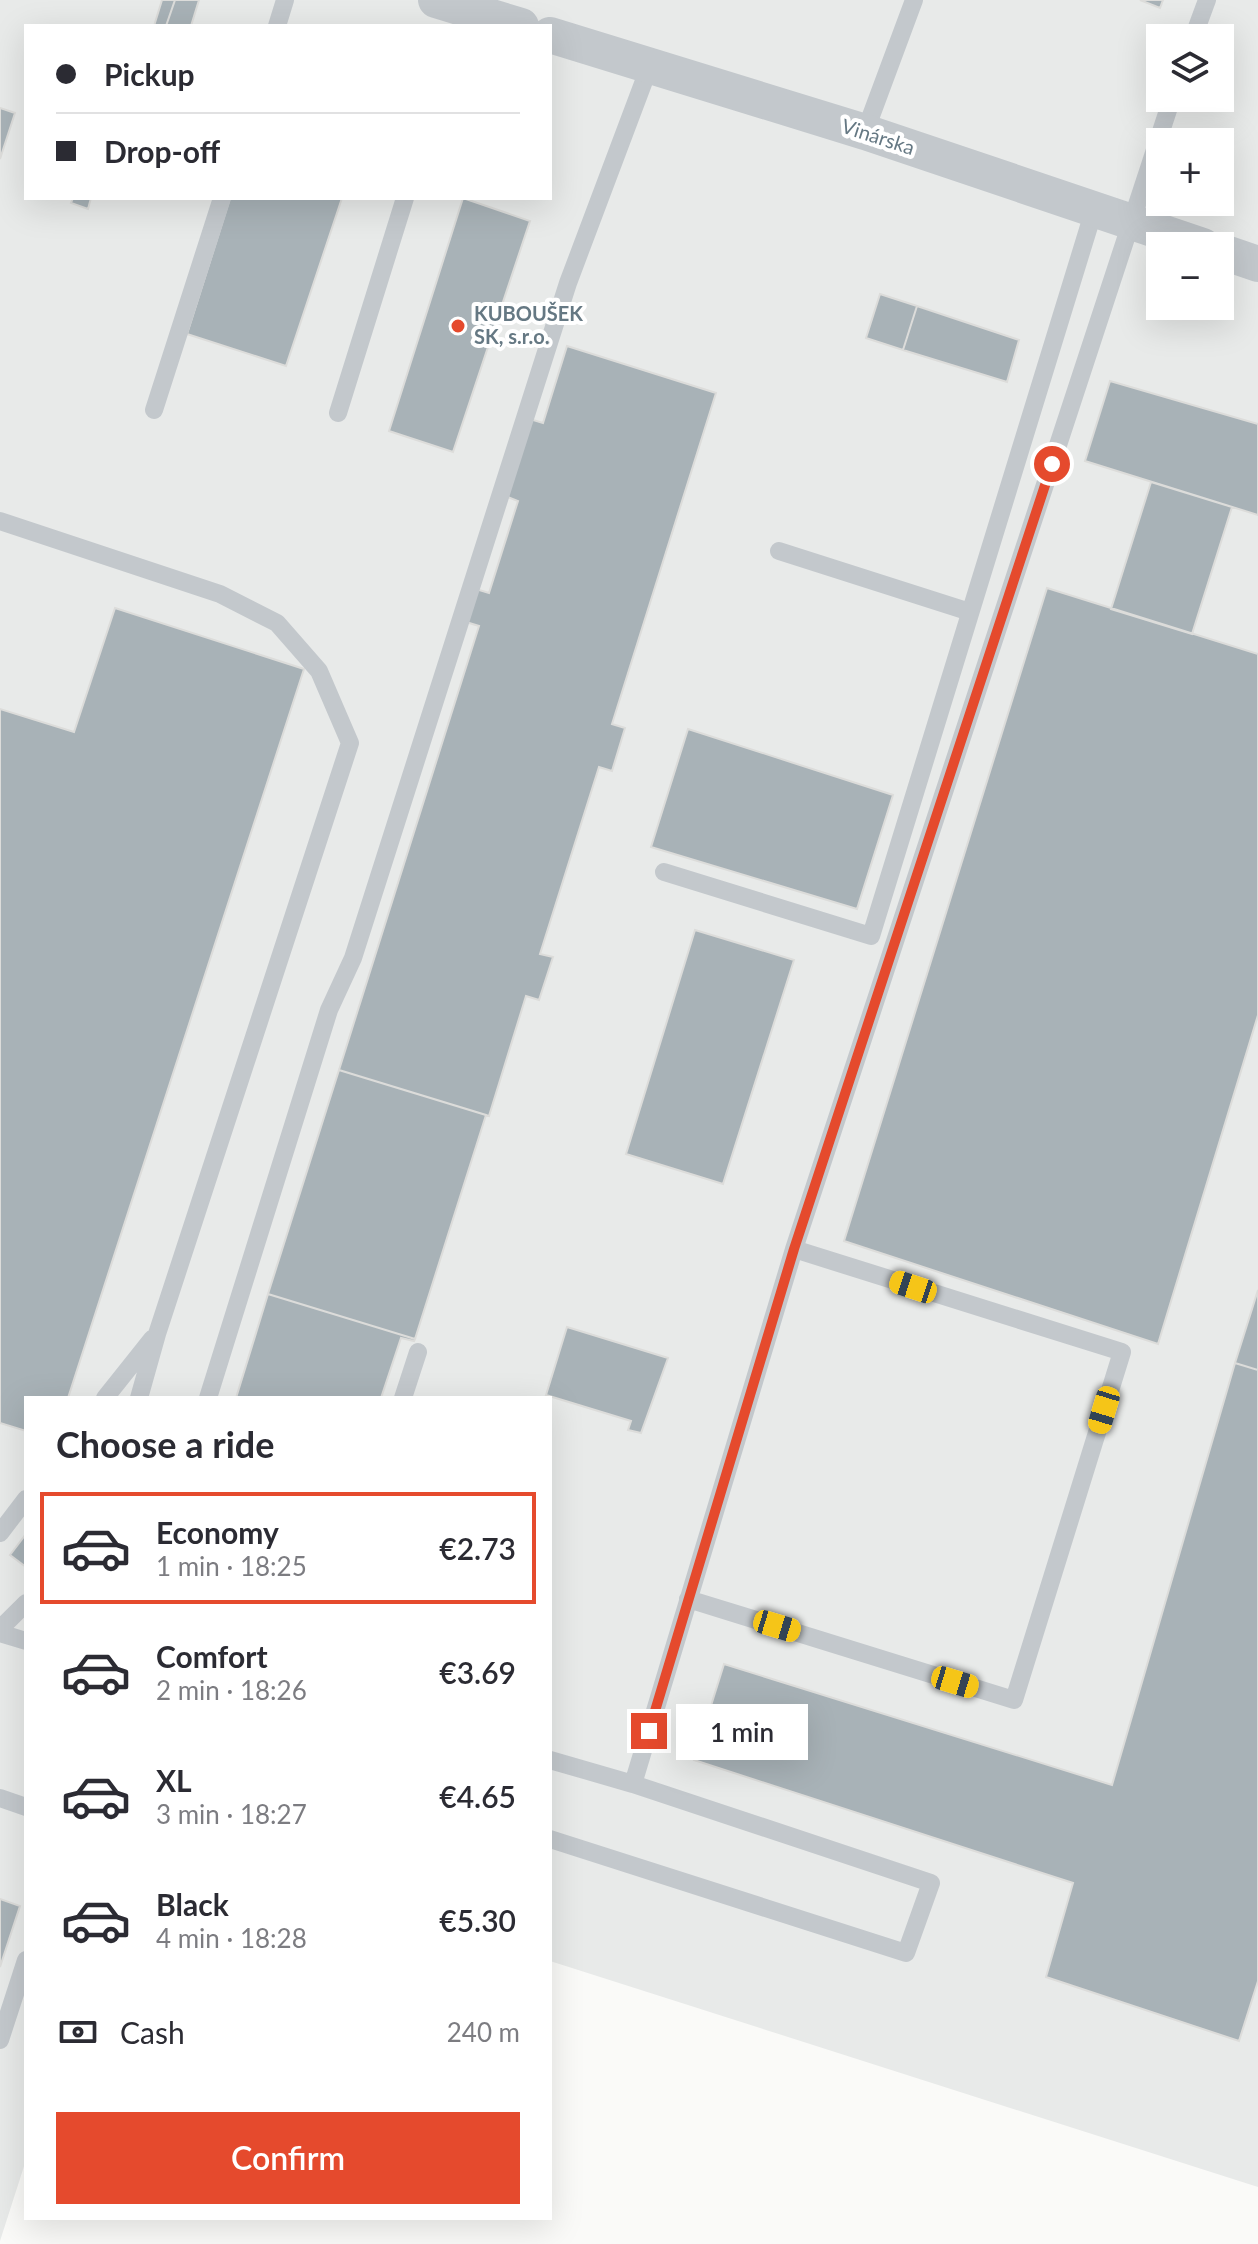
<!DOCTYPE html>
<html lang="en">
<head>
<meta charset="utf-8">
<style>
  body { margin:0; font-family:Lato,sans-serif; background:#f2f2f3; color:#2b2b33; height:100vh; display:flex; flex-direction:column; font-size:30px; white-space:nowrap }
  * { box-sizing:border-box; margin:0 }
  p { font-size:26px; color:#7c7c81 }
  .icon { flex:none; width:44px; height:44px; fill:none; stroke:currentColor; stroke-width:2; stroke-linecap:round; stroke-linejoin:round }
  .map { position:relative; flex:1; overflow:hidden }
  .drawer { position:absolute; left:24px; top:1396px; width:528px; height:824px; display:flex; flex-direction:column; background:#fff; border-radius:0px; box-shadow:0 8px 32px #0002 }
  .drawer>* { flex:none }
  .guide { position:absolute; left:24px; top:24px; width:528px; height:176px; border-radius:0px; box-shadow:0 8px 32px #0002; display:grid; align-content:center; height:176px; padding:0 32px; background:#fff }
  .fabs { position:absolute; left:1146px; top:24px; display:grid; gap:16px }
  .fabs a { display:grid; place-items:center; width:88px; height:88px; border-radius:0px; background:#fff; box-shadow:0 8px 32px #0002; font-size:40px }
  .end { position:absolute; width:36px; height:36px; margin:-18px; border:10px solid #e54a2d; background:#fff; box-shadow:0 0 0 4px #fff }
  .from { border-radius:50% }
  .bubble { position:absolute; height:56px; border-radius:0px; background:#fff; box-shadow:0 8px 32px #0002; font-size:26px; font-weight:600; line-height:56px; text-align:center }
  .car { position:absolute; width:24px; height:48px; margin:-24px -12px; border-radius:10px; box-shadow:0 0 6px 2px #0007; background:linear-gradient(#f5c518 24%,#345 0 40%,#f5c518 0 76%,#345 0 86%,#f5c518 0) }
  .guide b { display:flex; align-items:center; gap:28px; height:76px; font-size:30px }
  .guide b+b { border-top:2px solid #e1e1e2 }
  .guide i { width:20px; height:20px; background:#2b2b33 }
  ul { padding:0; list-style:none }
  li { display:flex; align-items:center; gap:24px; height:112px; margin:0 16px 12px; padding:0 16px; border:4px solid transparent; border-radius:0px }
  li div { flex:1 }
  li b { display:block; font-size:30px }
  li em { font-style:normal; font-weight:600 }
  li.current { border-color:#e54a2d }
  li>.icon { width:72px; height:72px; stroke-width:1.5 }
  h2 { padding:0 32px; font-size:36px; line-height:96px }
  .pay { display:flex; align-items:center; gap:20px; height:88px; padding:0 32px; font-size:30px }
  .pay p { margin-inline-start:auto }
  .button { display:flex; gap:16px; margin-top:auto; padding:16px 32px }
  .button a { flex:1; height:92px; border-radius:0px; background:#e54a2d; color:#fff; font-size:32px; font-weight:600; line-height:92px; text-align:center }
  .map>svg:first-child { display:block }
  .built { fill:#e8eae9; fill-rule:evenodd }
  .building { fill:#a8b2b7; stroke:#dcdcda; stroke-width:2 }
  .lines { fill:none; stroke-linecap:round; stroke-linejoin:round }
  .lane { stroke:#c3c8cc; stroke-width:18 }
  .street { stroke:#c3c8cc; stroke-width:36 }
  .route { stroke:#e54a2d; stroke-width:10 }
  .poi-dot { fill:#e54a2d; stroke:#fff; stroke-width:3 }
  .labels { text-anchor:middle; stroke-width:8; stroke-linejoin:round; paint-order:stroke }
  .street-label { font-size:20px; fill:#657883; stroke:#fff }
  .poi-label { font-size:20px; font-weight:bold; fill:#657883; stroke:#fff; text-anchor:start }
</style>
</head>
<body>
<div class="map">
<svg width="1258" height="2244" viewBox="0 0 1258 2244">
  <rect width="100%" height="100%" fill="#fafaf8"/>
  <path class="built" d="M0,0H1258V2187L550,1961V1398H26V2160L0,2241ZM26,26H550V198H26ZM1160,38H1220V98H1160ZM1160,142H1220V202H1160ZM1160,246H1220V306H1160Z"/>
  <path class="building" d="M162,0H175L166,26H154Z
    M175,0H199L191,26H166Z
    M1140,0H1163L1160,8Z
    M0,108L15,113L0,159Z
    M73,198H91L88,209L71,203Z
    M230,198H342L286,366L187,334Z
    M463,198L530,221L453,452L389,431Z
    M880,294L917,306L903,350L866,338Z
    M917,306L1019,340L1007,382L903,350Z
    M567,346L716,393L612,724L625,728L612,771L599,767L540,954L553,957L539,1000L526,996L489,1116L339,1070L479,626L466,622L476,589L489,593L518,501L505,496L530,419L543,423Z
    M1110,381L1258,424V515L1085,461Z
    M1151,482L1232,507L1192,634L1111,609Z
    M1047,588L1258,654V1015L1158,1344L844,1241Z
    M115,608L304,669L68,1398H26V1431L0,1423V709L74,732Z
    M688,729L893,795L857,909L651,847Z
    M695,930L794,960L723,1184L626,1154Z
    M339,1070L486,1115L415,1339L268,1294Z
    M1258,1290V1370L1235,1363Z
    M268,1294L415,1339L414,1341L401,1338L381,1398H236Z
    M567,1327L668,1358L641,1433L628,1430L631,1421L546,1395Z
    M1235,1363L1258,1370V1981L1239,2041L1046,1977L1073,1883L694,1760L724,1664L1112,1785Z
    M26,1534V1567L10,1555Z
    M0,1899L20,1906L0,1967Z"/>
  <g class="lines">
    <path class="lane" d="M277,26L285,0
      M1193,38L1207,0
      M865,132L914,0
      M154,410L222,198
      M338,413L405,198
      M0,521L220,594L277,623L319,671L350,743L157,1334L139,1398
      M779,551L970,612
      M664,872L871,936L1094,210
      M105,1398L152,1339
      M208,1398L329,1010L353,958L568,283L650,65
      M403,1398L418,1352
      M0,1533L26,1499
      M688,1599L1014,1700L1122,1352L794,1249
      M0,1629L26,1603
      M0,1633L26,1641
      M550,1760L633,1784L931,1883L906,1953L550,1839
      M633,1784L794,1249L1172,98
      M0,1798L26,1807
      M0,2040L26,1960"/>
    <path class="street" d="M436,0L521,26
      M550,35L865,132L1203,246
      M1220,251L1258,264"/>
  </g>
  <g class="lines">
    <path class="route" d="M649,1731L794,1249L1052,464"/>
  </g>
  <circle class="poi-dot" cx="458" cy="326" r="8"/>
  <g class="labels">
    <g class="street-label">
      <text transform="translate(878 137) rotate(18)" y="7">Vinárska</text>
    </g>
    <g class="poi-label">
      <text x="474" y="321">KUBOUŠEK<tspan x="474" dy="23">SK, s.r.o.</tspan></text>
    </g>
  </g>
</svg>
<div class="fabs">
<a><svg class="icon" aria-label="layers" viewBox="0 0 24 24"><path d="M12 4l9 5-9 5-9-5zM3 14l9 5 9-5"/></svg></a>
<a>+</a>
<a>−</a>
</div>
<i class="end from" style="left:1052px;top:464px"></i>
<i class="end" style="left:649px;top:1731px"></i>
<div class="bubble" style="left:676px;top:1704px;width:132px">1 min</div>
<i class="car" style="left:913px;top:1287px;rotate:288deg"></i>
<i class="car" style="left:1104px;top:1410px;rotate:197deg"></i>
<i class="car" style="left:777px;top:1626px;rotate:107deg"></i>
<i class="car" style="left:955px;top:1682px;rotate:107deg"></i>
<div class="guide">
<b><i class="from"></i>Pickup</b>
<b><i></i>Drop-off</b>
</div>
<section class="drawer">
<h2>Choose a ride</h2>
<ul>
<li class="current"><svg class="icon" aria-label="car" viewBox="0 0 24 24"><path d="M5 17H2v-5l4-1 3-4h7l3 4 3 1v5h-3M9 17h6M6 11h13"/><circle cx="7" cy="17" r="2"/><circle cx="17" cy="17" r="2"/></svg><div><b>Economy</b><p>1 min · 18:25</p></div><em>€2.73</em></li>
<li><svg class="icon" aria-label="car" viewBox="0 0 24 24"><path d="M5 17H2v-5l4-1 3-4h7l3 4 3 1v5h-3M9 17h6M6 11h13"/><circle cx="7" cy="17" r="2"/><circle cx="17" cy="17" r="2"/></svg><div><b>Comfort</b><p>2 min · 18:26</p></div><em>€3.69</em></li>
<li><svg class="icon" aria-label="car" viewBox="0 0 24 24"><path d="M5 17H2v-5l4-1 3-4h7l3 4 3 1v5h-3M9 17h6M6 11h13"/><circle cx="7" cy="17" r="2"/><circle cx="17" cy="17" r="2"/></svg><div><b>XL</b><p>3 min · 18:27</p></div><em>€4.65</em></li>
<li><svg class="icon" aria-label="car" viewBox="0 0 24 24"><path d="M5 17H2v-5l4-1 3-4h7l3 4 3 1v5h-3M9 17h6M6 11h13"/><circle cx="7" cy="17" r="2"/><circle cx="17" cy="17" r="2"/></svg><div><b>Black</b><p>4 min · 18:28</p></div><em>€5.30</em></li>
</ul>
<div class="pay"><svg class="icon" aria-label="cash" viewBox="0 0 24 24"><path d="M3 7h18v10H3z"/><circle cx="12" cy="12" r="2"/></svg>Cash<p>240 m</p></div>
<div class="button"><a>Confirm</a></div>
</section>
</div>
</body>
</html>
